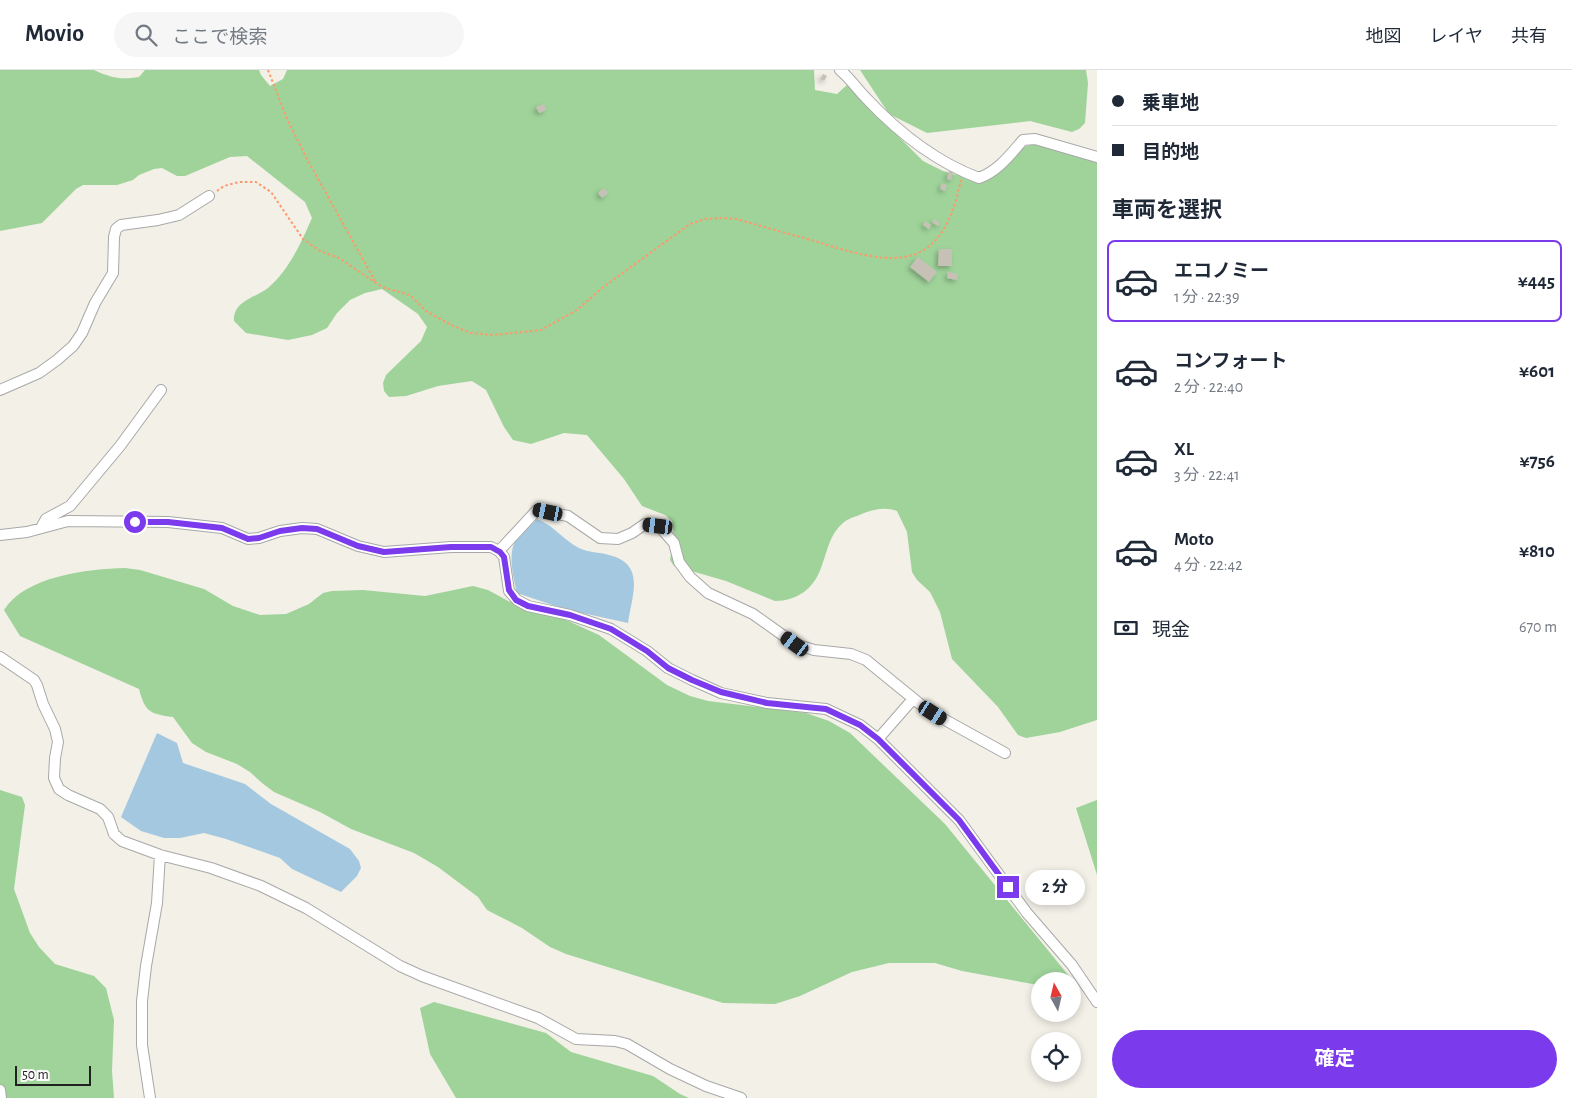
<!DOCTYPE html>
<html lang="ja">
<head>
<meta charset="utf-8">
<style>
  body { margin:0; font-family:"Alegreya Sans","Noto Sans JP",sans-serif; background:#f6f6f7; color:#1f2937; height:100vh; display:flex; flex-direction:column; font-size:19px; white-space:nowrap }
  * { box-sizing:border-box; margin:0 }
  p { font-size:16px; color:#747a83 }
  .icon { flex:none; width:28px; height:28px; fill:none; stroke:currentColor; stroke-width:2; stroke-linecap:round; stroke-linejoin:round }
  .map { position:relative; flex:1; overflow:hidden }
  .drawer { display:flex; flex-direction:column; background:#fff; width:475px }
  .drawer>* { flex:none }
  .guide { display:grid; align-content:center; height:110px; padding:0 15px; background:#fff }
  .needle { width:32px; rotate:352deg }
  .buttons { position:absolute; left:1031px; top:902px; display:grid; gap:10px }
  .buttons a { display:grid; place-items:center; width:50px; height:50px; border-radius:50%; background:#fff; box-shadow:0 2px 8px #0003; font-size:25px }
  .scale { position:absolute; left:15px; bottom:12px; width:76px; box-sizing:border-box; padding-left:5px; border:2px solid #212121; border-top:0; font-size:14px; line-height:18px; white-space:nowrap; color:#212121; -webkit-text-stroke:4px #fff; paint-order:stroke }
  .end { position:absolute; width:22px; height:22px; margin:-11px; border:6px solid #7c3aed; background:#fff; box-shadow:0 0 0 2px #fff }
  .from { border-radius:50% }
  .bubble { position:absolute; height:35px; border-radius:18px; background:#fff; box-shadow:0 2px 8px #0003; font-size:16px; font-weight:700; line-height:35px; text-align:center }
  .car { position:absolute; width:15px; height:30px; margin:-15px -8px; border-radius:6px; box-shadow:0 0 4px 1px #0007; background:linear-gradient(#222 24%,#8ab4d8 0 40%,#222 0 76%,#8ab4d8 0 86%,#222 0) }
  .guide b { display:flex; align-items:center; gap:18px; height:48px; font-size:19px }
  .guide b+b { border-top:1px solid #e0e1e3 }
  .guide i { width:12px; height:12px; background:#1f2937 }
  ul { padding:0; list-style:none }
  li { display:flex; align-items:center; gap:15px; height:82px; margin:0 10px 8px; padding:0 5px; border:2px solid transparent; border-radius:8px }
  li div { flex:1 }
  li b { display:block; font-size:19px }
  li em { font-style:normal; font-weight:700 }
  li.active { border-color:#7c3aed }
  li>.icon { width:45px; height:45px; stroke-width:1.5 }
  h2 { padding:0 15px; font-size:22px; line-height:60px }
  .pay { display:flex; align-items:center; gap:12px; height:55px; padding:0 15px; font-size:19px }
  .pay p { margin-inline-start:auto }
  .button { display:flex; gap:10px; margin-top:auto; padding:10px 15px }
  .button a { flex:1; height:58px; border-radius:30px; background:#7c3aed; color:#fff; font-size:20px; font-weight:700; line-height:58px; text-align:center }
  header { display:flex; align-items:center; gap:30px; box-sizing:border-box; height:70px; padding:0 25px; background:#fff; border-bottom:1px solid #e0e1e3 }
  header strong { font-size:24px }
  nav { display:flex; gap:28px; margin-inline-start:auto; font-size:18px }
  .search { width:350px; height:45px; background:#f6f6f7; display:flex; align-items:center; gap:12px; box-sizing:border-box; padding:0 18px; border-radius:28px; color:#747a83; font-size:19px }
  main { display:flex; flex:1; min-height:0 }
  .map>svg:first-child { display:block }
  .forest { fill:#9fd39a }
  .water { fill:#a5c8e1 }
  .building { fill:#c7c0b6; filter:url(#shadow) }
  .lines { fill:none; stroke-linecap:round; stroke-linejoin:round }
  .minor-casing { stroke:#a8a8a8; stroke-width:12 }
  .path { stroke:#ff986a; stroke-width:2; stroke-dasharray:2.5 2.5; stroke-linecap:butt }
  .minor { stroke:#fff; stroke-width:10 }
  .route { stroke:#7c3aed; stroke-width:6 }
</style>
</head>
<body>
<header>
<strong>Movio</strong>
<div class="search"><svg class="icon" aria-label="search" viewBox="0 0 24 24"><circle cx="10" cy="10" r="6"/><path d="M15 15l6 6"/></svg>ここで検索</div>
<nav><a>地図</a><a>レイヤ</a><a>共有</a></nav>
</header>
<main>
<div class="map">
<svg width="1097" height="1028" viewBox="0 0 1097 1028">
  <defs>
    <filter id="shadow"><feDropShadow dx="-2.5" dy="2.5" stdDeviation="2.5" flood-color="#0004"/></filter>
  </defs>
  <rect width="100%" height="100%" fill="#f2f0e7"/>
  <path class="forest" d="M0,0H94C111,8 121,10 139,7L145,0H259L261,5L270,16L283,9L287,0H814L815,20L837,24L847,15L923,91L943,101L972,109L979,107L1010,81L1034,74L1097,91V650L1060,662L1026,668L1018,665L998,637L952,589L940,542L930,522L917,510L912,502L907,462L897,441C886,437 875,439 864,443C858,446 848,448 843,453C822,470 828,505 804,522C795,528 786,531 775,531L726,511L674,496L670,490L674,467L672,451L665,445L642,436L624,409L587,365L564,363L531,374L513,370L504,357L486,320L472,311L438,316L406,326L389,327L384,321L383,313L386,305L421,271L427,257L418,244L382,219L365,223L350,230L337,243L327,258L312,265L288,270L246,263L234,251C233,231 255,228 268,218C289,200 301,173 312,148L305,132L247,86L230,87L185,106H177L162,98L154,99L139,105L133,110L117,115H83L76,119L42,153L0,161Z
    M860,0H1086L1088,13L1085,53L1079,59L1072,62L1030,51L927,63L889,44Z
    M125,498L140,500L204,519L233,536L260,545L286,544L309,534L323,523L332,521L363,520L425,526L473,516L488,520L510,532L564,549L599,565L667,615L690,626L708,631L806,643L829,651L850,663L945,754L1069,906L1063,911H1040V915H1038L962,901L935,893H889L852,902L800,926L775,934L723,933L566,884L550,877L522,858L487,840L478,827L438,797L414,783L351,759L320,742L274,722L262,713L250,702L237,694L206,682L192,673L173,647C150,644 145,642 139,619L20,566L4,540C25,506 88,499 125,498Z
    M0,720L22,727L25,735L14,819L30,863L39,877L55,894L94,906L106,918L114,950L112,1001L114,1028H0Z
    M1097,730V805L1076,738Z
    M434,932L546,963L571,982L653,1006L680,1024L689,1028H456L430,984L420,938Z"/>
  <path class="water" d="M537,449C555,456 563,470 579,478C589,483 599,482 609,485C646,494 632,525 628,553L564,539L517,523C513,507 507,482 517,468C522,461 531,455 537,449Z
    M157,663L177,673L183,693L245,714L271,734L350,779L359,791L361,798L357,806L341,822L292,799L280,788L226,769L204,763L180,768H164L141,761L121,747Z"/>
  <path class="building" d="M823,4L827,6L824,11L820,9Z
    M544,34L546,40L539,43L536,37Z
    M949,101L953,102L951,110L947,109Z
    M942,113L947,115L945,121L940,119Z
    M604,118L608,123L602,128L598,123Z
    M934,149L940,153L938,156L932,152Z
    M925,151L931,155L929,159L923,155Z
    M939,179H952V196H938Z
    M918,187L937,202L929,212L910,197Z
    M948,202L958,204L957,210L947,208Z"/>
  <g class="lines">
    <defs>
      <path id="minor" d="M840,0C850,8 857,19 866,28C897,61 936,92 979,108C998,101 1010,85 1023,70L1035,69L1097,87
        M0,320L39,303L57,290L73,276L82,263L95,233L113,203L114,167L116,159L121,155L158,150L179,145L209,126
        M41,458L46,449L70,436L120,376L161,320
        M0,465L27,462L68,451L168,452L222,458L248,469L259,468L280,461L302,458L317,459L358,476L384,482L451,477H491L499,481L504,487L509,521L517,530L528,536L570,545L611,559L647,581L668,598L692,610L721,623L767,633L826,639L860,655L878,669L959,750L1027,843L1072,895L1097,932
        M499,481L537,440L568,446L600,468L618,469L632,463L645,454L659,456L674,473L679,492L690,507L708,523L753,544L795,574L814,580L851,584L866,590L920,634L947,651L1005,683
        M0,587L34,610L37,615L43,634L55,659L58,672L55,688L54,708L59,719L68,725L100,739L108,747L114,764L122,771L160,785L211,798L261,816L306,838L400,896L422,906L538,948L576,969L615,971L627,974L670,999L706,1016L741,1028
        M878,669L913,629
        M0,1020L1,1028
        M150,1028L142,975V931L146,896L157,833L160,785"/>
    </defs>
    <use href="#minor" class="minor-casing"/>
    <path class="path" d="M268,0L288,51L307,89L375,211
      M217,121L224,116L239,112H256L271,122L303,169L320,181L339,188L382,217L410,225L426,241L451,255L471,263L493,265L541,260L577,240L602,218L690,154L705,149L722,148L737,149C760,156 782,162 804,168C837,177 892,200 924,180C948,164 955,136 961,110"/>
    <use href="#minor" class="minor"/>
  </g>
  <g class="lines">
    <path class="route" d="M135,452H168L222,458L248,469L259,468L280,461L302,458L317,459L358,476L384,482L451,477H491L500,482L504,487L509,520L516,530L528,536L570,545L611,559L647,581L668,598L692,610L721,622L767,633L826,639L860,655L878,669L959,750L1008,817"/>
  </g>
</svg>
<div class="buttons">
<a><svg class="needle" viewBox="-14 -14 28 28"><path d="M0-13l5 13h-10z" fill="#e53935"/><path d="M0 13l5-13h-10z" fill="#747a83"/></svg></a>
<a><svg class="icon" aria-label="locate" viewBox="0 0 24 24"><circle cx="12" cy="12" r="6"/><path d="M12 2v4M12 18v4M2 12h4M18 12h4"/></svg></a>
</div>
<div class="scale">50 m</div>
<i class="end from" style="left:135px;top:452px"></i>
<i class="end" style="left:1008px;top:817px"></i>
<div class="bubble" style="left:1025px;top:800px;width:60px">2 分</div>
<i class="car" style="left:548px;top:442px;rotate:282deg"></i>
<i class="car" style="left:658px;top:456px;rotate:277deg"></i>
<i class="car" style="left:795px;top:574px;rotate:306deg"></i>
<i class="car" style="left:933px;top:643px;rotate:123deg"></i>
</div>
<section class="drawer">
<div class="guide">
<b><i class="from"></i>乗車地</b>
<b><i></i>目的地</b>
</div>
<h2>車両を選択</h2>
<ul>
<li class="active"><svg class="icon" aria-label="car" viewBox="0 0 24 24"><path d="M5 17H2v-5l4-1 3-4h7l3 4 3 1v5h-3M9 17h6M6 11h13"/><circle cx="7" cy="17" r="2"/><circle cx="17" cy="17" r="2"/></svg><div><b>エコノミー</b><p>1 分 · 22:39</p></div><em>¥445</em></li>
<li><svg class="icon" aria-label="car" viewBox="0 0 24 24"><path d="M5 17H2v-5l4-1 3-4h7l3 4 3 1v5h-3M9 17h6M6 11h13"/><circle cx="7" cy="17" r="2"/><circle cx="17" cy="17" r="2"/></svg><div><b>コンフォート</b><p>2 分 · 22:40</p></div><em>¥601</em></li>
<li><svg class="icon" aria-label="car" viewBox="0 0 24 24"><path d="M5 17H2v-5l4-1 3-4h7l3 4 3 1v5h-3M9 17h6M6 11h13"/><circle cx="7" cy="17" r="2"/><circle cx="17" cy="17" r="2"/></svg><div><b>XL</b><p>3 分 · 22:41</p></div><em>¥756</em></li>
<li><svg class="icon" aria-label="car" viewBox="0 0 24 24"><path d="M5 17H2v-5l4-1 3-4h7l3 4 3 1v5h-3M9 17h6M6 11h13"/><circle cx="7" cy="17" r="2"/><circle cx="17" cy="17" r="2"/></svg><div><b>Moto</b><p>4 分 · 22:42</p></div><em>¥810</em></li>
</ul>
<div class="pay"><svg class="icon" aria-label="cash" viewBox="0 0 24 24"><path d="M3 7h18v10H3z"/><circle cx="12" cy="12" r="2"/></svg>現金<p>670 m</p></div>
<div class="button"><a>確定</a></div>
</section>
</main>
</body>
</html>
